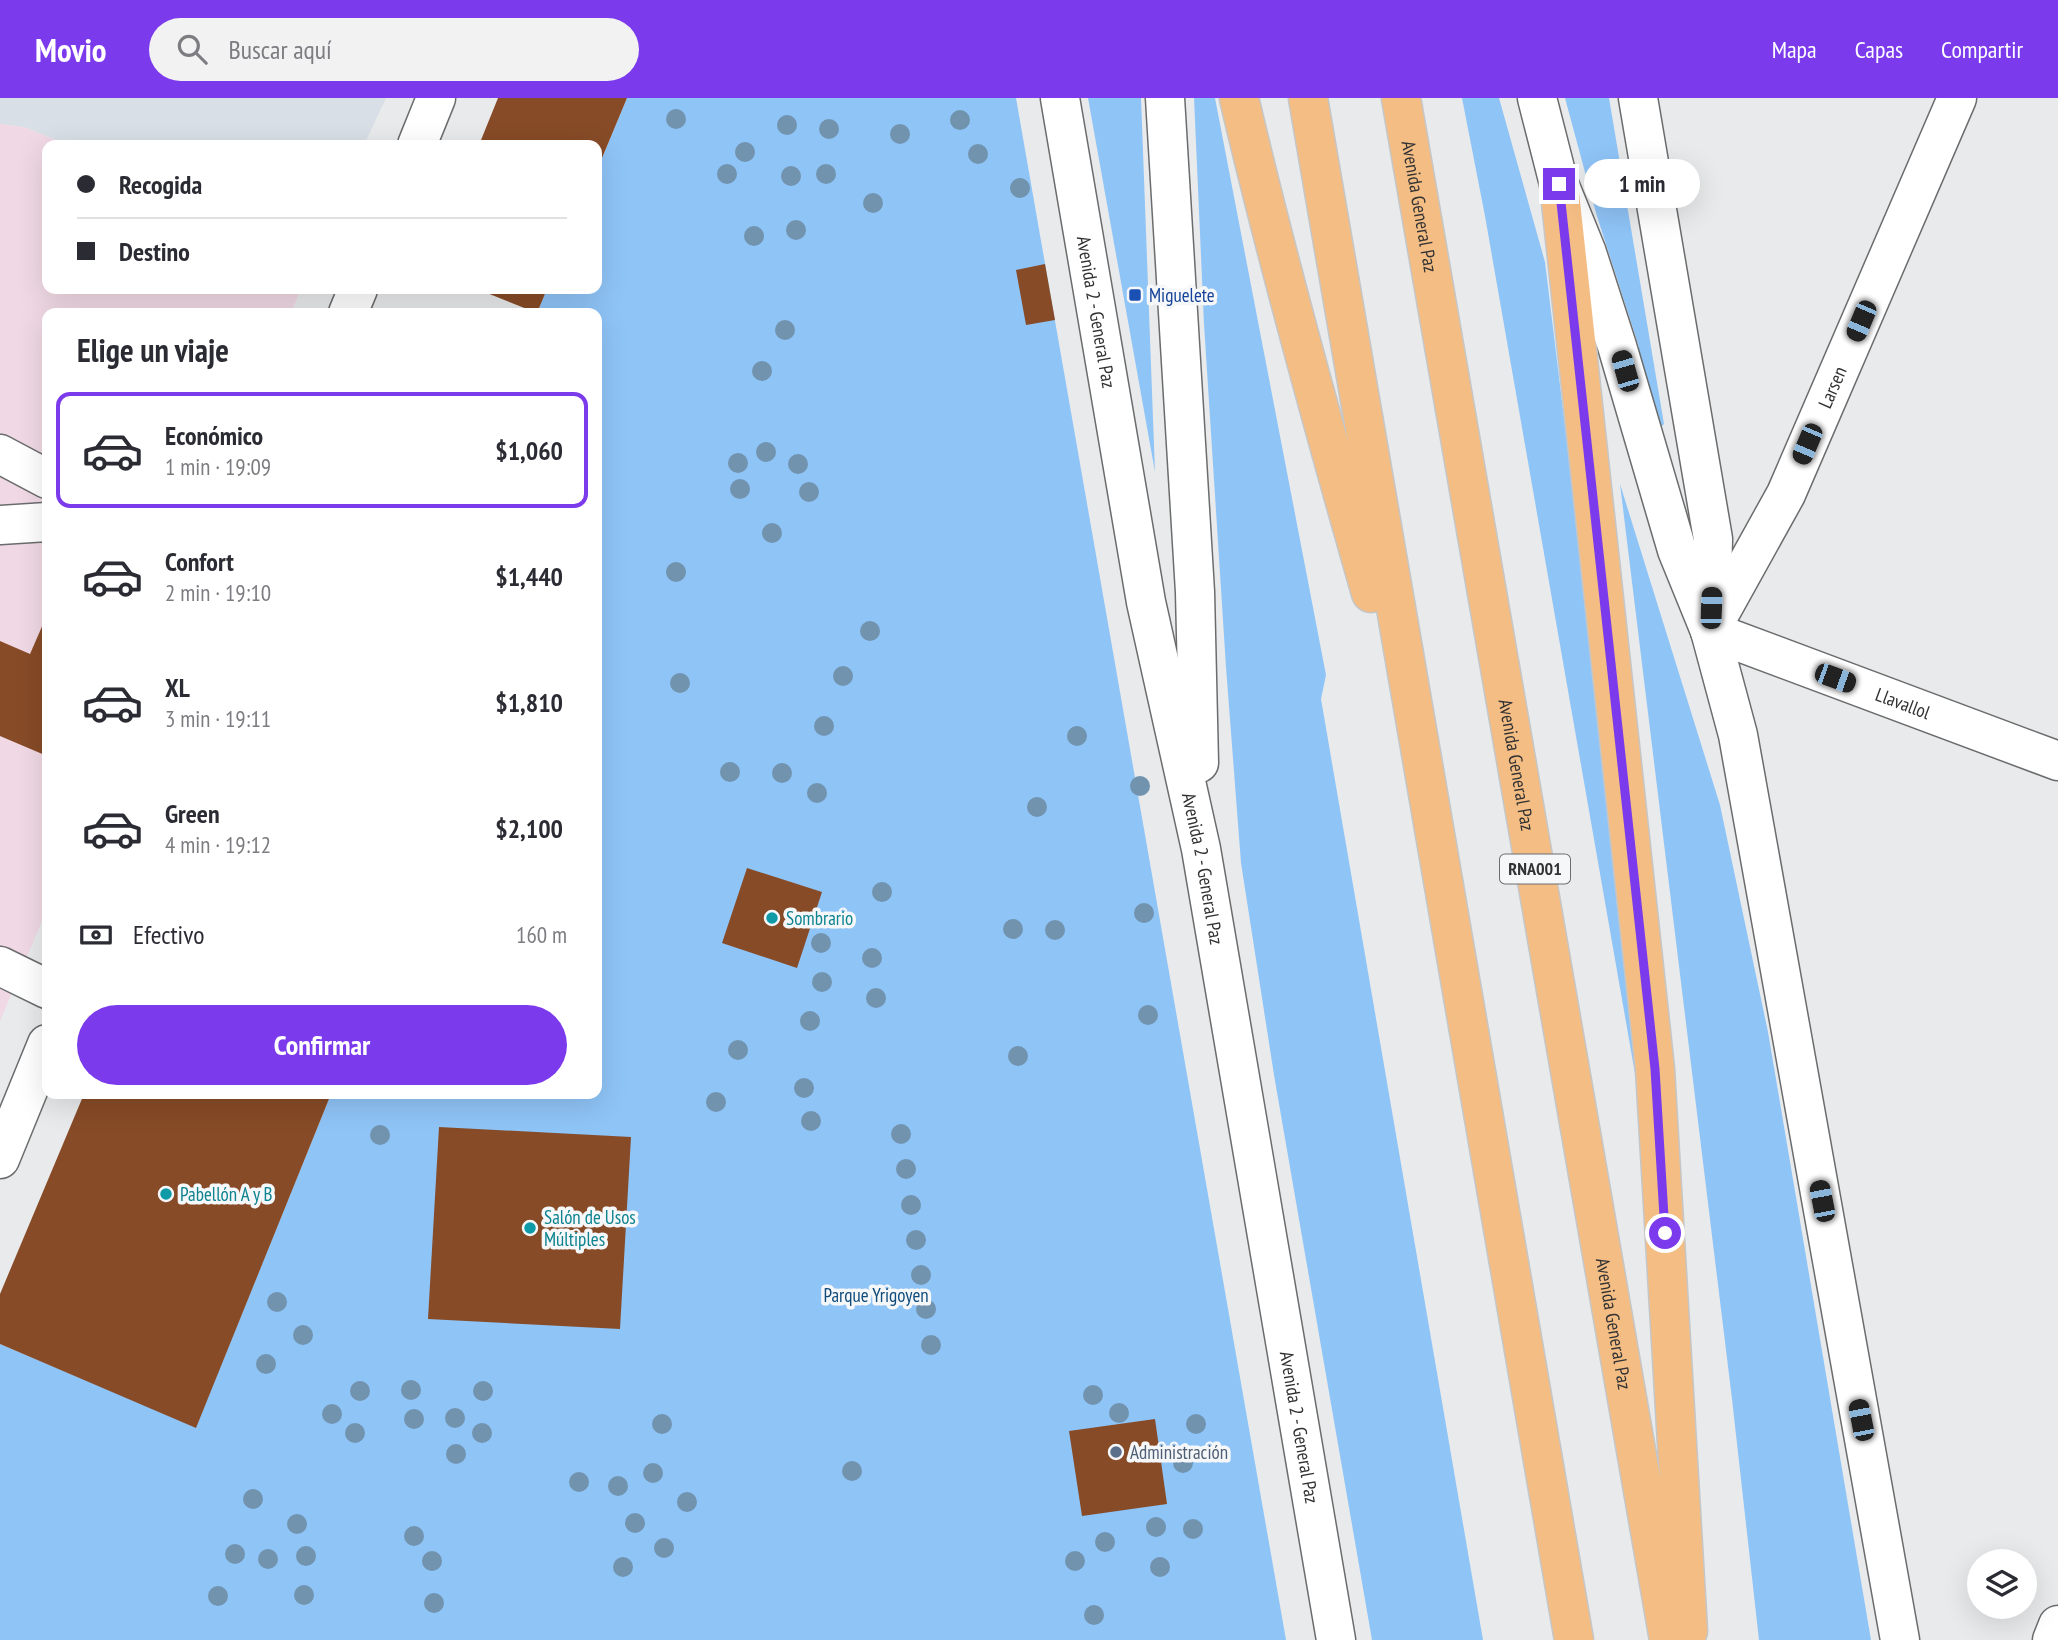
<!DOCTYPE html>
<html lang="es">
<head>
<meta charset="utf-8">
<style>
  body { margin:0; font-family:"PT Sans Narrow",sans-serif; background:#f2f2f3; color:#2b2b33; height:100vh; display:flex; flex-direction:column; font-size:26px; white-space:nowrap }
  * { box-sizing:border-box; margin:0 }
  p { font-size:23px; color:#7c7c81 }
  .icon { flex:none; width:38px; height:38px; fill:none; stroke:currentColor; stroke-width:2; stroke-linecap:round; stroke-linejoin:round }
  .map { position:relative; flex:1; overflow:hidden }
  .details { position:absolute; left:42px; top:210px; width:560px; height:791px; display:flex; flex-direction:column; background:#fff; border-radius:14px; box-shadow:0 7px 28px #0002 }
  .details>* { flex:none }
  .top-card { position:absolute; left:42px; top:42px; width:560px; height:154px; border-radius:14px; box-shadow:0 7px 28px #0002; display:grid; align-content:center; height:154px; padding:0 35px; background:#fff }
  .buttons { position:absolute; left:1967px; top:1451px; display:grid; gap:14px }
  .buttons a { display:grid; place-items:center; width:70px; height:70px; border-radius:50%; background:#fff; box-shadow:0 7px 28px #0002; font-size:35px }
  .end { position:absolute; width:32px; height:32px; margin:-16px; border:9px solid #7c3aed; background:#fff; box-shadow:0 0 0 4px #fff }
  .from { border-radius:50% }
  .bubble { position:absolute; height:49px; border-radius:24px; background:#fff; box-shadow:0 7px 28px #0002; font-size:23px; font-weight:800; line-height:49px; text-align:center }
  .car { position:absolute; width:21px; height:42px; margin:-21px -10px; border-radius:9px; box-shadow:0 0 5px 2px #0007; background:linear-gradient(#222 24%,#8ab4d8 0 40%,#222 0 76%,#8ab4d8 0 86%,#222 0) }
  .top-card b { display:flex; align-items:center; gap:24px; height:66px; font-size:26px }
  .top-card b+b { border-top:2px solid #e1e1e2 }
  .top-card i { width:18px; height:18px; background:#2b2b33 }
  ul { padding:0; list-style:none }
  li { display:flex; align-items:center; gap:21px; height:116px; margin:0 14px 10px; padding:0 21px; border:4px solid transparent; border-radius:14px }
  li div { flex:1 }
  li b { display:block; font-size:26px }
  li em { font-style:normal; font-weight:800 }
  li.current { border-color:#7c3aed }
  li>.icon { width:63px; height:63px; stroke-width:1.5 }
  h2 { padding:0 35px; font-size:32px; line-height:84px }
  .pay { display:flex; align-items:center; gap:18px; height:77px; padding:0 35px; font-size:26px }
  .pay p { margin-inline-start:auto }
  .primary-button { display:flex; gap:14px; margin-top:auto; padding:14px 35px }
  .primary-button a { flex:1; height:80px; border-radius:42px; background:#7c3aed; color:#fff; font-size:28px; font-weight:800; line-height:80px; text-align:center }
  header { display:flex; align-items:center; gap:42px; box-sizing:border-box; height:98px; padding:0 35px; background:#7c3aed; color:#fff }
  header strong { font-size:33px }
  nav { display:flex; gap:38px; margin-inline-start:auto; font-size:24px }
  .search { width:490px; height:63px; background:#f2f2f3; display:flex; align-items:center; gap:18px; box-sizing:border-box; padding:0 24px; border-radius:38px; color:#7c7c81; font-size:26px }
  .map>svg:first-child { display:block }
  .built { fill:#d8dfe6 }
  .education { fill:#f0d9e4 }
  .green { fill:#8fc4f7 }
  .building { fill:#874b27 }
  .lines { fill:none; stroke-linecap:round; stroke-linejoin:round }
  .minor-casing { stroke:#6b6c6d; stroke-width:41 }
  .highway-casing { stroke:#c6c6c6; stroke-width:41 }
  .minor { stroke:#fff; stroke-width:38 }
  .highway { stroke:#f4bd84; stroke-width:38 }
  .tree { fill:#7193ae }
  .route { stroke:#7c3aed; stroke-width:9 }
  .transit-dot { fill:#1a4fb4; stroke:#f6f7f9; stroke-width:2.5 }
  .culture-dot { fill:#0f9aa8; stroke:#f6f7f9; stroke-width:2.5 }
  .service-dot { fill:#5c6f8a; stroke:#f6f7f9; stroke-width:2.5 }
  .labels { text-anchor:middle; stroke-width:7; stroke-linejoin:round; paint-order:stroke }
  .shield { fill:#f6f7f9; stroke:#6d6d6e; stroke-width:2 }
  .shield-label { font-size:18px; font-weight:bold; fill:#323233 }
  .street-label { font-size:19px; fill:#323233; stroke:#f6f7f9 }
  .transit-label { font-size:19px; fill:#164399; stroke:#f6f7f9; text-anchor:start }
  .culture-label { font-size:19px; fill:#0d838f; stroke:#f6f7f9; text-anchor:start }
  .park-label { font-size:19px; fill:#0f4c7c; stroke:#f6f7f9 }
  .service-label { font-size:19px; fill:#4e5e75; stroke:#f6f7f9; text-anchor:start }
</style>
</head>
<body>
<header>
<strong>Movio</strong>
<div class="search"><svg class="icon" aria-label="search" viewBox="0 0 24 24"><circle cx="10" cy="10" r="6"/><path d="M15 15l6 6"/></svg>Buscar aquí</div>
<nav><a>Mapa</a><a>Capas</a><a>Compartir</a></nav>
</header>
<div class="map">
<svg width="2058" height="1542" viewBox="0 0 2058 1542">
  <rect width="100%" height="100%" fill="#e9eaeb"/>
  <path class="built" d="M0,0H386L364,47H68L24,29L0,26Z"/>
  <path class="education" d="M0,26L24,29L68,47H47V191H301L291,215H47V811L0,923Z"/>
  <path class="green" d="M627,0H1016L1286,1542H0V1246L196,1329L331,996H597V215H537L547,191H597V72Z
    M1088,0H1141L1155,374Z
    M1194,0H1215L1326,577L1321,601L1483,1542H1372L1274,977L1241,765L1226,569L1204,226Z
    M1462,0H1499L1545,164L1645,985L1637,987L1485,118Z
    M1565,0H1609L1664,326L1661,329L1657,327L1632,251L1639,249L1596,115Z
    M1620,386L1720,707L1768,934L1871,1542H1759L1732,1301Z"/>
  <path class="building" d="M498,0H627L597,72V47H479Z
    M1045,166L1055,222L1026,227L1016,172Z
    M477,191H547L537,215Z
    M47,517V658L0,638V543L30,556Z
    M747,770L822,794L797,870L722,845Z
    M84,996H331L196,1330L0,1246V1196Z
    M439,1029L631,1039L620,1231L428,1221Z
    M1155,1321L1167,1406L1082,1418L1069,1333Z"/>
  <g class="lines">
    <defs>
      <g id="minor">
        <path id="s1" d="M1060,0L1146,504L1201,751L1336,1542"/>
        <path d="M1165,0L1195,494L1199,665"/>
        <path d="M1537,0L1559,86L1587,155L1617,248L1677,452L1710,533L1738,637L1900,1542"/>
        <path d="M1638,0L1713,441L1711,520"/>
        <path d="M417,47L436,0"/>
        <path d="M348,215L358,191"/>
        <path d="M0,356L47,381"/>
        <path d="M0,427L47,424"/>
        <path id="s2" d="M1710,533L1786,396L1957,0"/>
        <path id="s3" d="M1710,533L2058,663"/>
        <path d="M0,868L47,891"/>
        <path d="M0,1061L47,946"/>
        <path d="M2052,1542L2058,1527"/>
      </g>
      <g id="highway">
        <path d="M1239,0C1278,166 1324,331 1371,495"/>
        <path d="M1308,0L1574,1542"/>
        <path id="s4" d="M1401,0L1669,1542"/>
        <path d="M1559,86L1655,971L1688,1533"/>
      </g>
    </defs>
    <use href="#minor" class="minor-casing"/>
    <use href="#highway" class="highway-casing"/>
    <use href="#minor" class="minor"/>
    <use href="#highway" class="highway"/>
  </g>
  <g class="tree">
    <circle cx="676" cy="21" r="10"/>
    <circle cx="960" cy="22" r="10"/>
    <circle cx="787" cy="27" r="10"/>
    <circle cx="829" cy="31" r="10"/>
    <circle cx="900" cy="36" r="10"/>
    <circle cx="745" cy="54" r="10"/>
    <circle cx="978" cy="56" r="10"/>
    <circle cx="727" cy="76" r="10"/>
    <circle cx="826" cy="76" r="10"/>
    <circle cx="791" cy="78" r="10"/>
    <circle cx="1020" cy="90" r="10"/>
    <circle cx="873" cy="105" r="10"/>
    <circle cx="796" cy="132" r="10"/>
    <circle cx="754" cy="138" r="10"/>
    <circle cx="785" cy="232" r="10"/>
    <circle cx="762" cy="273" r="10"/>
    <circle cx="766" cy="354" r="10"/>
    <circle cx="738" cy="365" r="10"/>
    <circle cx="798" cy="366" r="10"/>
    <circle cx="740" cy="391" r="10"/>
    <circle cx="809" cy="394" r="10"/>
    <circle cx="772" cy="435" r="10"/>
    <circle cx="676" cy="474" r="10"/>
    <circle cx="870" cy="533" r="10"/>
    <circle cx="843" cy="578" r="10"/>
    <circle cx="680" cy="585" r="10"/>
    <circle cx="824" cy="628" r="10"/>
    <circle cx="1077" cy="638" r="10"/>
    <circle cx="730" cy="674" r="10"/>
    <circle cx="782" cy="675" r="10"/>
    <circle cx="1140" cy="688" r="10"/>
    <circle cx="817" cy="695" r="10"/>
    <circle cx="1037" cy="709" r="10"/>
    <circle cx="882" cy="794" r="10"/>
    <circle cx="1144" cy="815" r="10"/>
    <circle cx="1013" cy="831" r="10"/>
    <circle cx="1055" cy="832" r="10"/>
    <circle cx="821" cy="845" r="10"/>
    <circle cx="872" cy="860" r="10"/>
    <circle cx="822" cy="884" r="10"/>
    <circle cx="876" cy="900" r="10"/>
    <circle cx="1148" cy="917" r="10"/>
    <circle cx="810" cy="923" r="10"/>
    <circle cx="738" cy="952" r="10"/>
    <circle cx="1018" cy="958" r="10"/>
    <circle cx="804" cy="990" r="10"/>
    <circle cx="716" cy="1004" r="10"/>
    <circle cx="811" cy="1023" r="10"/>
    <circle cx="901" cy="1036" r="10"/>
    <circle cx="380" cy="1037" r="10"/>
    <circle cx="906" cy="1071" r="10"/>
    <circle cx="911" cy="1107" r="10"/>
    <circle cx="916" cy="1142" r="10"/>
    <circle cx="921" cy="1177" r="10"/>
    <circle cx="277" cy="1204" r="10"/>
    <circle cx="926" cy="1211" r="10"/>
    <circle cx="303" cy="1237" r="10"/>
    <circle cx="931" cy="1247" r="10"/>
    <circle cx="266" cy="1266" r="10"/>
    <circle cx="411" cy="1292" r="10"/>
    <circle cx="360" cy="1293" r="10"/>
    <circle cx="483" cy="1293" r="10"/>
    <circle cx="1093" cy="1297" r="10"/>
    <circle cx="1119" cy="1315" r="10"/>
    <circle cx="332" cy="1316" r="10"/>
    <circle cx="455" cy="1320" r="10"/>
    <circle cx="414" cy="1321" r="10"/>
    <circle cx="662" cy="1326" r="10"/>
    <circle cx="1196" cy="1326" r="10"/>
    <circle cx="355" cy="1335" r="10"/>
    <circle cx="482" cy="1335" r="10"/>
    <circle cx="456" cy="1356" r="10"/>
    <circle cx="1183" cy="1365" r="10"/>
    <circle cx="852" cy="1373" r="10"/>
    <circle cx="653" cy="1375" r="10"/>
    <circle cx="579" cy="1384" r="10"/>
    <circle cx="618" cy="1388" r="10"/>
    <circle cx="253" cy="1401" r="10"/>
    <circle cx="687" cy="1404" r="10"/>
    <circle cx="635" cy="1425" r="10"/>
    <circle cx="297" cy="1426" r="10"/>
    <circle cx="1156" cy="1429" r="10"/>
    <circle cx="1193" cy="1431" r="10"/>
    <circle cx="414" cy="1438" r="10"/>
    <circle cx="1105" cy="1444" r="10"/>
    <circle cx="664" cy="1450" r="10"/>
    <circle cx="235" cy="1456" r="10"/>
    <circle cx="306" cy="1458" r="10"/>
    <circle cx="268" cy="1461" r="10"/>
    <circle cx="432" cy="1463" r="10"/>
    <circle cx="1075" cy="1463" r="10"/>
    <circle cx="623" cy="1469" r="10"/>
    <circle cx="1160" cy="1469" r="10"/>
    <circle cx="304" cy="1497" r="10"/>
    <circle cx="218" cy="1498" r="10"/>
    <circle cx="434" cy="1505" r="10"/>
    <circle cx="1094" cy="1517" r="10"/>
  </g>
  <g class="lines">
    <path class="route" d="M1559,86L1655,971L1665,1135"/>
  </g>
  <rect class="transit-dot" x="1128" y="190" width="14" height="14" rx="3.5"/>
  <g class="culture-dot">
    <circle cx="772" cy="820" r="7"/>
    <circle cx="166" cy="1096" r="7"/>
    <circle cx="530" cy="1130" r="7"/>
  </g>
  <circle class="service-dot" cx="1116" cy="1354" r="7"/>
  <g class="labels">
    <rect class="shield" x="1500" y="756.5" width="70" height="29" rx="5"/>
    <g class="shield-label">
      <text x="1535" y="777">RNA001</text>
    </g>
    <g class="street-label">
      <text dy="7" stroke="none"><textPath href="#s4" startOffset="110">Avenida General Paz</textPath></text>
      <text dy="7" stroke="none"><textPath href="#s1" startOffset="217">Avenida 2 - General Paz</textPath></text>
      <text dy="7" stroke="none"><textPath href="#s2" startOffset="273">Larsen</textPath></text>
      <text dy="7" stroke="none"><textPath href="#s3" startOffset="206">Llavallol</textPath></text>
      <text dy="7" stroke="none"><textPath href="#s4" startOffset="677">Avenida General Paz</textPath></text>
      <text dy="7" stroke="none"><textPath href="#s1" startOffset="784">Avenida 2 - General Paz</textPath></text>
      <text dy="7" stroke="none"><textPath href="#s4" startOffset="1244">Avenida General Paz</textPath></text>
      <text dy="7" stroke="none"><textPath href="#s1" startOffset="1351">Avenida 2 - General Paz</textPath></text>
    </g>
    <g class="transit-label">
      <text x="1149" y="204">Miguelete</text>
    </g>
    <g class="culture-label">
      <text x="786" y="827">Sombrario</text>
      <text x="180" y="1103">Pabellón A y B</text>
      <text x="544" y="1126">Salón de Usos<tspan x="544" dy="22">Múltiples</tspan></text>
    </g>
    <g class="park-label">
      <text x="876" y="1204">Parque Yrigoyen</text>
    </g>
    <g class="service-label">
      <text x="1130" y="1361">Administración</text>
    </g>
  </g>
</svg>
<div class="buttons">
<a><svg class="icon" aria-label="layers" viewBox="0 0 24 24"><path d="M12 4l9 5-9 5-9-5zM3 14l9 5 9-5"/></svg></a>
</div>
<i class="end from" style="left:1665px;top:1135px"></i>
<i class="end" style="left:1559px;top:86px"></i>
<div class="bubble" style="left:1584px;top:61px;width:116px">1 min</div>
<i class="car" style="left:1861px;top:223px;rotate:203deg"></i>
<i class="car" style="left:1625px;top:273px;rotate:344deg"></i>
<i class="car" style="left:1807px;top:346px;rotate:203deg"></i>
<i class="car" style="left:1711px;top:510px;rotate:2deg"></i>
<i class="car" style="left:1835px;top:580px;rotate:110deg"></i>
<i class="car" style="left:1822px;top:1103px;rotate:349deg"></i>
<i class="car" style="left:1861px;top:1322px;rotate:349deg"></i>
<div class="top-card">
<b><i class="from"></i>Recogida</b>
<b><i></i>Destino</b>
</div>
<section class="details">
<h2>Elige un viaje</h2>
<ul>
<li class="current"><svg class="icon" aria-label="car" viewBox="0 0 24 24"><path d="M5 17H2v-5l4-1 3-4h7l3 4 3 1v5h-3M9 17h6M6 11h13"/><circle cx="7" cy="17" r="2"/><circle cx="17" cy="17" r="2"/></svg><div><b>Económico</b><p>1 min · 19:09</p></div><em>$1,060</em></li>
<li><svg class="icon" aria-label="car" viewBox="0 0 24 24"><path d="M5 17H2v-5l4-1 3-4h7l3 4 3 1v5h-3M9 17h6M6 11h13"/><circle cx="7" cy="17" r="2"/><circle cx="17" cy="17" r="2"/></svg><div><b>Confort</b><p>2 min · 19:10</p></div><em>$1,440</em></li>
<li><svg class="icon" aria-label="car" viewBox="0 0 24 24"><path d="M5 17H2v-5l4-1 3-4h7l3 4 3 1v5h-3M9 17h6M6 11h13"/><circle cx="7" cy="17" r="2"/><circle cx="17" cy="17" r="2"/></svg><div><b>XL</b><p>3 min · 19:11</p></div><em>$1,810</em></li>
<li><svg class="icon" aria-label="car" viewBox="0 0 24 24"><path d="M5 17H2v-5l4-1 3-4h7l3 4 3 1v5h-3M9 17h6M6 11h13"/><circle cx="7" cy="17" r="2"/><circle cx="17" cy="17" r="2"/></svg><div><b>Green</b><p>4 min · 19:12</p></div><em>$2,100</em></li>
</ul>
<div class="pay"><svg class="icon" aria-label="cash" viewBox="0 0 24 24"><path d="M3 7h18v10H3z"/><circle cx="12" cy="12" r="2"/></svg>Efectivo<p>160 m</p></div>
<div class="primary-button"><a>Confirmar</a></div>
</section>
</div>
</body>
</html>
